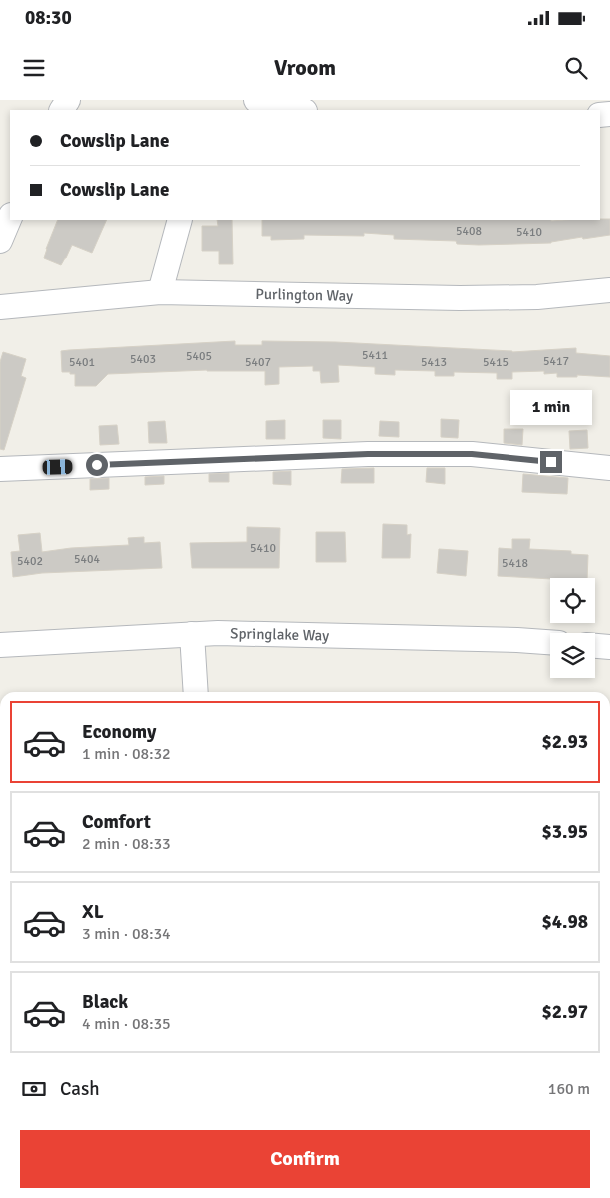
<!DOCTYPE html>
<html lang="en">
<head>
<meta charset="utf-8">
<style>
  body { margin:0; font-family:Signika,sans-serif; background:#f6f6f6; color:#202124; height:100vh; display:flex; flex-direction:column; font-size:19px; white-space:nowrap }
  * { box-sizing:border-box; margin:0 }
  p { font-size:16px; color:#757577 }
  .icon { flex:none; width:28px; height:28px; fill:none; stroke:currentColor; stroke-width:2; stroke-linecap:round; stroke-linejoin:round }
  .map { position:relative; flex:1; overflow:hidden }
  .drawer { position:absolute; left:0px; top:592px; width:610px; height:506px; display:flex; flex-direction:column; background:#fff; border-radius:15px 15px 0 0; box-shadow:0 2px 8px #0003 }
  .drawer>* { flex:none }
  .hud { position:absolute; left:10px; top:10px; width:590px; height:110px; border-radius:0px; box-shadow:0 2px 8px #0003; display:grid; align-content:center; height:110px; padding:0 20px; background:#fff }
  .fabs { position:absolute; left:550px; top:478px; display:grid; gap:10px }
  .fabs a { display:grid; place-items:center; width:45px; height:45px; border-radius:0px; background:#fff; box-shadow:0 2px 8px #0003; font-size:25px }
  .end { position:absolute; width:22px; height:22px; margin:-11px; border:6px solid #5f6368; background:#fff; box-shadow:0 0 0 2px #fff }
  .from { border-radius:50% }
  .bubble { position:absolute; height:35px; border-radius:0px; background:#fff; box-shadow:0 2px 8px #0003; font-size:16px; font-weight:800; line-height:35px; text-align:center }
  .car { position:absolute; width:15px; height:30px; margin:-15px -8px; border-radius:6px; box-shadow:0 0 4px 1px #0007; background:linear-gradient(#222 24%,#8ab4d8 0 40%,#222 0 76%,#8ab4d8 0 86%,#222 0) }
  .hud b { display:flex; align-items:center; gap:18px; height:48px; font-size:19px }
  .hud b+b { border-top:1px solid #e0e0e0 }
  .hud i { width:12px; height:12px; background:#202124 }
  ul { padding:9px 0 0; list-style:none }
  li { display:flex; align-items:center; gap:15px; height:82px; margin:0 10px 8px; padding:0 10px; border:2px solid #e0e0e0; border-radius:0px }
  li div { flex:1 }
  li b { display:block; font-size:19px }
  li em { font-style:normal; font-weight:800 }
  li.on { border-color:#ea4335 }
  li>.icon { width:45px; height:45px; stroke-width:1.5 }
  .pay { display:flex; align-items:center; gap:12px; height:55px; padding:0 20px; font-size:19px }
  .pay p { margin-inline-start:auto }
  .cta { display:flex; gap:10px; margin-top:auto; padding:10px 20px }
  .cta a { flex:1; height:58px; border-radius:0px; background:#ea4335; color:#fff; font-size:20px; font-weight:800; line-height:58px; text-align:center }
  .status { display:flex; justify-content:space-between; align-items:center; height:35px; padding:0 25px; background:#fff; direction:ltr }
  .status svg { height:14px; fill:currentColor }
  header { display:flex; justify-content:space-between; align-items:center; height:65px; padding:0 20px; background:#fff; font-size:22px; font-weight:800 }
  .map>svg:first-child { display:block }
  .building { fill:#cccac5; stroke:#d6d1c6 }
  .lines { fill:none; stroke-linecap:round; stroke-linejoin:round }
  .minor-casing { stroke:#b5b8bc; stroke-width:26 }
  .minor { stroke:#fff; stroke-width:24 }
  .route { stroke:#5f6368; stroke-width:6 }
  .labels { text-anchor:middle; stroke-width:4; stroke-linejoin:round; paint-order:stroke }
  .number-label { font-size:12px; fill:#7a7d7f }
  .street-label { font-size:15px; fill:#5f6368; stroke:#fff }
</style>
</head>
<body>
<div class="status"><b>08:30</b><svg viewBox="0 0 49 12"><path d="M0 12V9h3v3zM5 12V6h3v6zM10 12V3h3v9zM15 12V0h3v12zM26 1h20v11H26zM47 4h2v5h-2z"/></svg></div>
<header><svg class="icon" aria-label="menu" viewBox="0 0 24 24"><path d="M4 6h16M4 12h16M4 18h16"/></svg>Vroom<svg class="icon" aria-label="search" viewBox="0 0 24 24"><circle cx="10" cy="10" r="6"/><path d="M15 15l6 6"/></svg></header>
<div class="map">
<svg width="610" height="1098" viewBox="0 0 610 1098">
  <rect width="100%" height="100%" fill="#f1efe8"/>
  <path class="building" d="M58,119H107L92,153L72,145L66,158H65L61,165L44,158L47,149H46Z
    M217,119H232L233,164H219V151H202V126H218Z
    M262,119H551V121L577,119H610V135L583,139L582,137L551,142V143L479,145L457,144L456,141L394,139V135L364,133V136L304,135V139L271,140V136H262Z
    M235,241V245H262V241L336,242L512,251V252L576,248V253L610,256V277L577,275V277H557V273L544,274V271L512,272V279H497V273L454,272V276H435V271L395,270V275L375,274V267L338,265L339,282L321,283L320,271H313V266L279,267V284L265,285V271H207V270L108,274L96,286H75V274H70V272H62L61,251L69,250Z
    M3,252L26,259L21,276L26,278L4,350L0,349V262Z
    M441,319L459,320L458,338L441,337Z
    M285,320V339H266V321Z
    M323,320H341V339L323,338Z
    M165,321L167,343H149L148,322Z
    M380,321L399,322V337L379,336Z
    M117,325L119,344L100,345L99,326Z
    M504,329H523L522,345L504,343Z
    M587,330L588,348L570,349L569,331Z
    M374,368V383H341L342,369Z
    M427,368H445V384L426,382Z
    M291,371V385L273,384V372Z
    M229,373V382H209V374Z
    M523,374L568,378L567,394L522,392Z
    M164,376V384L145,385V377Z
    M109,378V389L90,390V379Z
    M383,424L407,425V435L411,434L410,458H382Z
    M247,427L280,428L279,468H192L190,443L247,442Z
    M316,432H345L346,462H316Z
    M40,433L42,452L71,448L129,445L128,438L144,437V443L160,442L162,468L42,473L13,477L11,452L20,451L18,435Z
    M512,439H530L529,449L571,451V454L588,455L587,481L498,476L499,448L512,449Z
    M439,449L468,451L466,476L437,473Z"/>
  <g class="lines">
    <defs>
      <g id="minor">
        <path d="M256,0L305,11"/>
        <path d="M61,11L68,0"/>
        <path d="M599,15L610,14"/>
        <path d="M0,141L11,115"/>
        <path d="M160,192L180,119"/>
        <path id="s1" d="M0,207L160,192L460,198L537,197L610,190"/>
        <path d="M0,369L368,354H472L610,368"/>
        <path d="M192,534L196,598"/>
        <path id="s2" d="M0,545L218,533L517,540L559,543"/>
        <path d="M586,545L610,547"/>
        <path d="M0,715H5"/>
        <path d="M605,734L610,735"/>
        <path d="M605,898H610"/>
        <path d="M605,1067L610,1064"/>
        <path d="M42,1094V1098"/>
        <path d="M225,1094V1098"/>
        <path d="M554,1098L561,1094"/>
      </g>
    </defs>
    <use href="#minor" class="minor-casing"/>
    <use href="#minor" class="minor"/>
  </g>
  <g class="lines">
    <path class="route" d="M97,365L368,354H472L551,362"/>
  </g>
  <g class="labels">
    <g class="number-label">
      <text x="469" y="135">5408</text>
      <text x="529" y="136">5410</text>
      <text x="375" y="259">5411</text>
      <text x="199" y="260">5405</text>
      <text x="143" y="263">5403</text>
      <text x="556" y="265">5417</text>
      <text x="82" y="266">5401</text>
      <text x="258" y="266">5407</text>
      <text x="434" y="266">5413</text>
      <text x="496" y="266">5415</text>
      <text x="263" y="452">5410</text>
      <text x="87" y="463">5404</text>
      <text x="30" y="465">5402</text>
      <text x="515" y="467">5418</text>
    </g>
    <g class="street-label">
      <text dy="5" stroke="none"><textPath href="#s1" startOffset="305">Purlington Way</textPath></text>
      <text dy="5" stroke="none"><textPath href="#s2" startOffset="280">Springlake Way</textPath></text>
    </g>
  </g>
</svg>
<div class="fabs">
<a><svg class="icon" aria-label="locate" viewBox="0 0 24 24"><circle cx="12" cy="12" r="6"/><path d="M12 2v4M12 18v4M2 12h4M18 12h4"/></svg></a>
<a><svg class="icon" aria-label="layers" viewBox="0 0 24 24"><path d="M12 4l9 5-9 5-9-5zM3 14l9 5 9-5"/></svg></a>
</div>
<i class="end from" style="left:97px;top:365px"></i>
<i class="end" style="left:551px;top:362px"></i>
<div class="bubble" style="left:510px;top:290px;width:82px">1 min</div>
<i class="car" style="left:58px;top:367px;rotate:88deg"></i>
<div class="hud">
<b><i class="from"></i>Cowslip Lane</b>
<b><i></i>Cowslip Lane</b>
</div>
<section class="drawer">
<ul>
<li class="on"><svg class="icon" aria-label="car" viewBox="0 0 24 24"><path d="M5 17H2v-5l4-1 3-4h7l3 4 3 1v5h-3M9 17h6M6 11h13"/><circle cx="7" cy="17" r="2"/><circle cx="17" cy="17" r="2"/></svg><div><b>Economy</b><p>1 min · 08:32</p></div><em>$2.93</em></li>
<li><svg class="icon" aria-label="car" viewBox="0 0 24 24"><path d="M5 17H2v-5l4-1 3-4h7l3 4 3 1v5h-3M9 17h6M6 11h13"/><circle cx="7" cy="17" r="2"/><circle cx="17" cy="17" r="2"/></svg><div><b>Comfort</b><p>2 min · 08:33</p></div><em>$3.95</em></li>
<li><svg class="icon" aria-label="car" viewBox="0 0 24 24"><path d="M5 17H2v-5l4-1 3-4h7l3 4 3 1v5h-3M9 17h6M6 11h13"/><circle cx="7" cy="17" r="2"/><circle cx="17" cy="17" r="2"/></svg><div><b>XL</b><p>3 min · 08:34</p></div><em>$4.98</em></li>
<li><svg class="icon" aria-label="car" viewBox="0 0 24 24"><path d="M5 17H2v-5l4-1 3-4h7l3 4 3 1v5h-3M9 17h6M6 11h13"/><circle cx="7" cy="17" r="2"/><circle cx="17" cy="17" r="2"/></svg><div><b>Black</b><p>4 min · 08:35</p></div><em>$2.97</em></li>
</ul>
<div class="pay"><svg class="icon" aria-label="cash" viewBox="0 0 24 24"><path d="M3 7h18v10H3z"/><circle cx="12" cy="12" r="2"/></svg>Cash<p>160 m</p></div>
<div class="cta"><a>Confirm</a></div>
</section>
</div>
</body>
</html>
